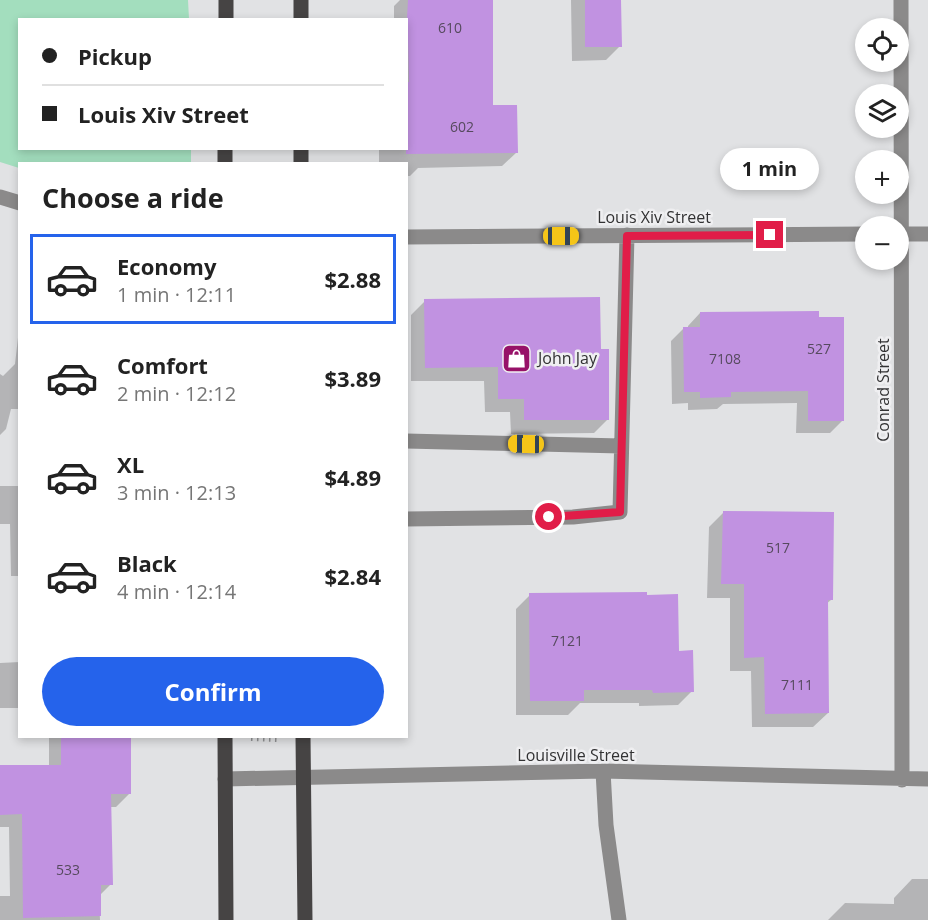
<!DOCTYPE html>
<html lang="en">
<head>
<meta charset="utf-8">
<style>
  body { margin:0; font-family:"Open Sans",sans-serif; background:#f6f6f6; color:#222; height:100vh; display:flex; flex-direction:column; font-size:22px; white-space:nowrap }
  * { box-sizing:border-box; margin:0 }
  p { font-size:20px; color:#767676 }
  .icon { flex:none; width:33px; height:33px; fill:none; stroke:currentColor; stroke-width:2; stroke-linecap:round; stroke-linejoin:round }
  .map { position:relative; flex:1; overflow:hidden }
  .sheet { position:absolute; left:18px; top:162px; width:390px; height:576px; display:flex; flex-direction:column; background:#fff; border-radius:0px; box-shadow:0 3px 9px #0003 }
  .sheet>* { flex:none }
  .top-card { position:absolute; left:18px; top:18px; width:390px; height:132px; border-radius:0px; box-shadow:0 3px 9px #0003; display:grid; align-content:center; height:132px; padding:0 24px; background:#fff }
  .tools { position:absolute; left:855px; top:18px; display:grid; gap:12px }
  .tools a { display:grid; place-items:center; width:54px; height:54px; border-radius:50%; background:#fff; box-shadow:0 3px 9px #0003; font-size:30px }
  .end { position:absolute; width:27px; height:27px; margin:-14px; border:8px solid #e11d48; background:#fff; box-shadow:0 0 0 3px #fff }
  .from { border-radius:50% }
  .bubble { position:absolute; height:42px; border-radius:21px; background:#fff; box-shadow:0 3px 9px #0003; font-size:20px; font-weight:700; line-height:42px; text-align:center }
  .car { position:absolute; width:18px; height:36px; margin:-18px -9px; border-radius:8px; box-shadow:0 0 4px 2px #0007; background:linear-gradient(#f5c518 24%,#345 0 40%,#f5c518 0 76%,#345 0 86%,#f5c518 0) }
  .top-card b { display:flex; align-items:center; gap:21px; height:57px; font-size:22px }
  .top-card b+b { border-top:2px solid #e0e0e0 }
  .top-card i { width:15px; height:15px; background:#222 }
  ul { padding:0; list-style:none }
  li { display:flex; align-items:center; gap:18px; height:90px; margin:0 12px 9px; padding:0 12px; border:3px solid transparent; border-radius:0px }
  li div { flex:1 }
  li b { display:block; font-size:22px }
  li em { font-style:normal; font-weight:700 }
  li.on { border-color:#2563eb }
  li>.icon { width:54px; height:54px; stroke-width:1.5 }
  h2 { padding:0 24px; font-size:27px; line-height:72px }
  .action { display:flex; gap:12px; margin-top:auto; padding:12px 24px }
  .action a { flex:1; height:69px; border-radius:36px; background:#2563eb; color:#fff; font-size:24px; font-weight:700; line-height:69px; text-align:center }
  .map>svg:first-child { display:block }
  .green { fill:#a3debe }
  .shadow { fill:#0003 }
  .building { fill:#c192e1 }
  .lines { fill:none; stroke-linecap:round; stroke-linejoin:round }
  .path { stroke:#929394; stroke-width:4; stroke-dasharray:1.5 4.5; stroke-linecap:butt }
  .minor { stroke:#8b8a8a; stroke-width:15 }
  .major { stroke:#464444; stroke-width:15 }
  .route { stroke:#e11d48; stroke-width:8 }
  .labels { text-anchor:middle; stroke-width:5; stroke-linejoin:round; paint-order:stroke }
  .number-label { font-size:14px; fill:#564a5e }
  .street-label { font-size:16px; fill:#323233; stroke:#efeff1 }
  .poi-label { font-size:16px; fill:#323233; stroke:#efeff1; text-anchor:start }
</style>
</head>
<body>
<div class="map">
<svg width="928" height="920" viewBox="0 0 928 920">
  <rect width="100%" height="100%" fill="#e1e2e4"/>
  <path class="green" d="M0,0H188L189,19L20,20V148L191,149V163L20,164L19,168L0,162Z"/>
  <path class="shadow" d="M400,0H491L492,106L517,152L502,166L418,168L410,176H406V164H379V148H406V20H394V6Z
    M571,0H620V46L606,60L572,61Z
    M425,301L599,351L608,419L594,433L511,434L510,412H485L484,381H411V315Z
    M817,312L843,420L830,433H796L797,403L723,404L717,409L688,410V403L672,404L671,341L684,328H688V326L700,313Z
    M20,320V409H11L6,429L0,435V374L3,376L15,364Z
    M0,486H20V576H11L10,524H0Z
    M724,512L831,600L826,604L828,713L813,727H752L751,671H730V598H707L709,527Z
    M530,595L678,652L692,691L678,705L639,706V703H580L568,715H516V609Z
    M20,662V708H0V663Z
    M49,736H129L130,793L116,807H110L111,884L99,896L100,920H0V896H10L9,827H0V767L49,766Z
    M912,879H928V920H828L845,903L894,904V898Z"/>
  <path class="building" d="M408,0H493V105H517L518,153L406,154V82H409L408,39L406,37Z
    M585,0H621L622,47H585Z
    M600,297L601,349H609V420H524V399H498V367L425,368L424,299Z
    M819,311V317H844V421H808V391L731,392V397L700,398V392H684L683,327H700V312Z
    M723,511L834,512L833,600H828L829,713L765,714L764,657L744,658V584H721Z
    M647,592V595L678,594L679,651L693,650L694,692L653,693L652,690H584V701H530L529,593Z
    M61,736H131V794H111L113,885H101V916L23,918L22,814L0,815V765H61Z"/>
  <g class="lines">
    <path class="path" d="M251,739L277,740"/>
    <path class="minor" d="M901,0L902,780
      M0,197L20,203
      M898,234H928
      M406,237L866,234
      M406,441L621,446
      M406,519L573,517L620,512L627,235
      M603,771L606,825L619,920
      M225,779L603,771L928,779"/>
    <path class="major" d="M226,20V0
      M301,20V0
      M225,164V148
      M301,164V148
      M225,736L226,920
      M303,736L305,920"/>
  </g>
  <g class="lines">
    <path class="route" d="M549,517L620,512L627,236L770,235"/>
  </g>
  <defs>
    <symbol id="shop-square" viewBox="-11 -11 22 22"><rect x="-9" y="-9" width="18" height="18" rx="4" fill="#971268" stroke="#efeff1"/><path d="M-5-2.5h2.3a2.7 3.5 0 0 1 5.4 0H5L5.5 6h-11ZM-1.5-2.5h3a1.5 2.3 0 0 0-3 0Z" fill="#fff"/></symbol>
  </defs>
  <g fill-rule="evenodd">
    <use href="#shop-square" x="500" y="342" width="33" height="33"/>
  </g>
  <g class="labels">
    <g class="number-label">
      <text x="450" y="33">610</text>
      <text x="462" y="132">602</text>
      <text x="819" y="354">527</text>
      <text x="725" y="364">7108</text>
      <text x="778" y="553">517</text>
      <text x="567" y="646">7121</text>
      <text x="797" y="690">7111</text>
      <text x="68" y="875">533</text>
    </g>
    <g class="street-label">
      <text x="654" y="223">Louis Xiv Street</text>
      <text transform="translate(883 390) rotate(-90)" y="6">Conrad Street</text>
      <text x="576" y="761">Louisville Street</text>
    </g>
    <g class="poi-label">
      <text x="538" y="364">John Jay</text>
    </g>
  </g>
</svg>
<div class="tools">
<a><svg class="icon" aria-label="locate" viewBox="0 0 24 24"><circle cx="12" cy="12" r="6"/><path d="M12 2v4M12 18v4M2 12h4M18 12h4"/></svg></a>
<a><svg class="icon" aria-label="layers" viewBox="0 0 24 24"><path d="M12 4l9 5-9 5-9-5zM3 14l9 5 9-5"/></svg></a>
<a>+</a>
<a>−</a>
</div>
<i class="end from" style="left:549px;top:517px"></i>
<i class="end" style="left:770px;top:235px"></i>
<div class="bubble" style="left:720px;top:148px;width:99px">1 min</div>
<i class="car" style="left:561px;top:236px;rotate:90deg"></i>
<i class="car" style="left:526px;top:444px;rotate:271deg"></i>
<div class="top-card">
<b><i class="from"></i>Pickup</b>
<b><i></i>Louis Xiv Street</b>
</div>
<section class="sheet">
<h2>Choose a ride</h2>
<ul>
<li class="on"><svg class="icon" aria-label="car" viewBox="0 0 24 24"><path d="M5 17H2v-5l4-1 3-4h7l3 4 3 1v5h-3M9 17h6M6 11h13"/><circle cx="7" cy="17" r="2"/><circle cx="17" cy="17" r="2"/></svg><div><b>Economy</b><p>1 min · 12:11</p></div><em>$2.88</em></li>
<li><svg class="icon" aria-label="car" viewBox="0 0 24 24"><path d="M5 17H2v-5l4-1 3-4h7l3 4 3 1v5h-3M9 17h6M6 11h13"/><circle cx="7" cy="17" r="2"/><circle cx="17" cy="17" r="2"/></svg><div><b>Comfort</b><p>2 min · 12:12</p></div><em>$3.89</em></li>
<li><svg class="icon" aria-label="car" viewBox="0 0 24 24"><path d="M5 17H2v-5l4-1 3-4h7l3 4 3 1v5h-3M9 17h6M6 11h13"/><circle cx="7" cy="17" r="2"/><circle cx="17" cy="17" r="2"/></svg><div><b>XL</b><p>3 min · 12:13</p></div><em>$4.89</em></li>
<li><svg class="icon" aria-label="car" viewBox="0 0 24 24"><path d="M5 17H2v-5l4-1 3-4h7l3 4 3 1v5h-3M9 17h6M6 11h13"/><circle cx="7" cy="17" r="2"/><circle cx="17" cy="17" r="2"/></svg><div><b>Black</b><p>4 min · 12:14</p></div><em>$2.84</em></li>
</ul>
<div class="action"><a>Confirm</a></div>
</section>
</div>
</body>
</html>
